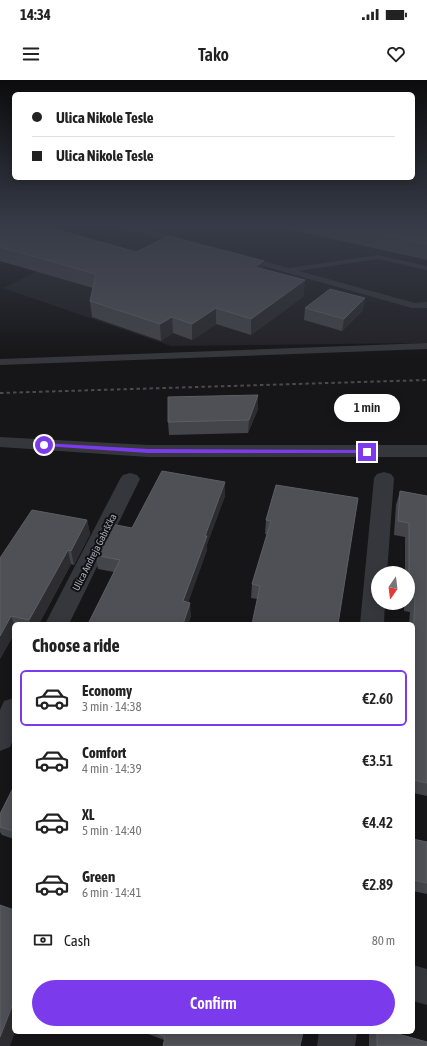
<!DOCTYPE html>
<html lang="en">
<head>
<meta charset="utf-8">
<style>
  body { margin:0; font-family:"Asap Condensed",sans-serif; background:#f6f6f6; color:#222; height:100vh; display:flex; flex-direction:column; font-size:15px; white-space:nowrap }
  * { box-sizing:border-box; margin:0 }
  p { font-size:13px; color:#767676 }
  .icon { flex:none; width:22px; height:22px; fill:none; stroke:currentColor; stroke-width:2; stroke-linecap:round; stroke-linejoin:round }
  .map { position:relative; flex:1; overflow:hidden }
  .sheet { position:absolute; left:12px; top:542px; width:403px; height:412px; display:flex; flex-direction:column; background:#fff; border-radius:6px; box-shadow:0 2px 10px #0003 }
  .sheet>* { flex:none }
  .guide { position:absolute; left:12px; top:12px; width:403px; height:88px; border-radius:6px; box-shadow:0 2px 10px #0003; display:grid; align-content:center; height:88px; padding:0 20px; background:#fff }
  .needle { width:26px; rotate:194deg }
  .fabs { position:absolute; left:371px; top:486px; display:grid; gap:8px }
  .fabs a { display:grid; place-items:center; width:44px; height:44px; border-radius:50%; background:#fff; box-shadow:0 2px 10px #0003; font-size:20px }
  .end { position:absolute; width:18px; height:18px; margin:-9px; border:5px solid #7c3aed; background:#fff; box-shadow:0 0 0 2px #fff }
  .from { border-radius:50% }
  .bubble { position:absolute; height:28px; border-radius:14px; background:#fff; box-shadow:0 2px 10px #0003; font-size:13px; font-weight:600; line-height:28px; text-align:center }
  .guide b { display:flex; align-items:center; gap:14px; height:38px; font-size:15px }
  .guide b+b { border-top:1px solid #e0e0e0 }
  .guide i { width:10px; height:10px; background:#222 }
  ul { padding:0; list-style:none }
  li { display:flex; align-items:center; gap:12px; height:56px; margin:0 8px 6px; padding:0 12px; border:2px solid transparent; border-radius:6px }
  li div { flex:1 }
  li b { display:block; font-size:15px }
  li em { font-style:normal; font-weight:600 }
  li.active { border-color:#7c3aed }
  li>.icon { width:36px; height:36px; stroke-width:1.5 }
  h2 { padding:0 20px; font-size:18px; line-height:48px }
  .pay { display:flex; align-items:center; gap:10px; height:44px; padding:0 20px; font-size:15px }
  .pay p { margin-inline-start:auto }
  .button { display:flex; gap:8px; margin-top:auto; padding:8px 20px }
  .button a { flex:1; height:46px; border-radius:24px; background:#7c3aed; color:#fff; font-size:16px; font-weight:600; line-height:46px; text-align:center }
  .status { display:flex; justify-content:space-between; align-items:center; height:28px; padding:0 20px; background:#fff; direction:ltr }
  .status svg { height:11px; fill:currentColor }
  header { display:flex; justify-content:space-between; align-items:center; height:52px; padding:0 20px; background:#fff; font-size:18px; font-weight:600 }
  .map>svg:first-child { display:block }
  .built { fill:#222125 }
  .lines { fill:none; stroke-linecap:round; stroke-linejoin:round }
  .service { fill:#36373d; fill-rule:evenodd }
  .minor { fill:#36373d; fill-rule:evenodd }
  .rail { stroke:#494a52; stroke-width:2; stroke-dasharray:3.5 3; stroke-linecap:butt }
  .wall { fill:#44454a }
  .shaded-wall { fill:#2d2d31 }
  .building { fill:#4f5056; stroke:#5d5e65 }
  .route { fill:#7c3aed }
  .labels { text-anchor:middle; stroke-width:4; stroke-linejoin:round; paint-order:stroke }
  .street-label { font-size:10px; fill:#a7aab8; stroke:#111012 }
</style>
</head>
<body>
<div class="status"><b>14:34</b><svg viewBox="0 0 49 12"><path d="M0 12V9h3v3zM5 12V6h3v6zM10 12V3h3v9zM15 12V0h3v12zM26 1h20v11H26zM47 4h2v5h-2z"/></svg></div>
<header><svg class="icon" aria-label="menu" viewBox="0 0 24 24"><path d="M4 6h16M4 12h16M4 18h16"/></svg>Tako<svg class="icon" aria-label="heart" viewBox="0 0 24 24"><path d="M12 20l-8-8c-3-5 5-10 8-4 3-6 11-1 8 4z"/></svg></header>
<div class="map">
<svg width="427" height="966" viewBox="0 0 427 966">
  <rect width="100%" height="100%" fill="#161517"/>
  <path class="built" d="M132,145H427V263L171,266L3,208Z"/>
  <g class="lines">
    <path class="service" d="M116,145H128L188,160L189,162L185,164L117,147Z
      M378,175L427,186V190L378,179L299,191L415,223L427,222V228H412L242,180L241,178L245,176L289,188Z
      M427,263V269L0,285V279Z"/>
    <path class="minor" d="M0,357L148,365H427V377H148L0,367Z
      M384,392L391,394L394,398L387,493H378V523H385L384,544H360L374,398L377,394Z
      M130,393L137,395L140,399L69,544H45L120,399L123,395Z
      M14,618V658L10,667L0,671V630L4,621Z
      M413,885L427,889V925L413,921Z
      M319,952H357L355,966H317Z"/>
    <path class="rail" d="M0,313L427,300"/>
  </g>
  <path class="wall" d="M270,145H427V180Z
    M0,148L136,172L264,189L304,216L251,255L216,244L192,260L173,253L161,261L92,237L90,221L93,208L0,181Z
    M305,228L363,230L342,251L304,240Z
    M258,315V329L248,353L169,355L168,342Z
    M400,411L427,416V716L413,713V544H409L410,532L404,531V523H408V493H405V457L394,455L396,425Z
    M225,416L207,464V470L188,522L191,536L188,544H88L114,492L98,489L95,475L132,448Z
    M358,418L257,519L251,518L252,504L267,454H265L266,440Z
    M87,440L90,454L74,485L71,484L39,544H14V554L0,579V478Z
    M14,706V759L2,755L0,752V734Z
    M413,759L427,762V814L413,811Z
    M143,952H303L164,960Z
    M372,952H391L427,966H369V954Z"/>
  <path class="shaded-wall" d="M264,181L263,196L255,187Z
    M305,200L304,216L251,255V239Z
    M365,218L363,230L342,251L344,239Z
    M216,228V244L192,260V244Z
    M172,237L173,253L161,261L160,244Z
    M258,315V329L248,353L249,340Z
    M225,402V416L207,464V470L184,535L183,521L205,456Z
    M87,440L90,454L74,485L71,471Z
    M68,470L71,484L39,544H31L29,540Z
    M190,523L191,536L188,544H183Z
    M11,536L14,544V554L0,579V556Z
    M14,921V952H15L10,966H0V957Z"/>
  <path class="building" d="M6,145H41L136,172L169,156L264,181L255,187L305,200L251,239L216,228L192,244L172,237L160,244L90,221L96,194L0,167V148Z
    M335,145H427V164Z
    M330,209L365,218L344,239L305,228Z
    M258,315L249,340L168,342V317Z
    M162,391L225,402L205,456H207L183,521L190,523L183,544H88L120,480L95,475L111,444L132,448Z
    M276,405L358,418L338,544H252L260,506L252,504L271,441L266,440Z
    M400,411L427,416V703L413,700V558L415,518L409,517V443L398,441Z
    M32,430L87,440L71,471L68,470L29,540L11,536L0,556V478Z
    M14,706V751L0,747V734Z
    M413,759L427,762V803L413,800Z
    M0,825L14,830V921L0,957Z
    M154,952H303L300,966H163L165,957Z
    M377,952H391L427,962V966H377Z"/>
  <linearGradient id="sky" x2="0" y2="1"><stop stop-color="#0c0c0d"/><stop offset="0.52" stop-color="#363b47"/><stop offset="1" stop-color="#363b47" stop-opacity="0"/></linearGradient>
  <rect width="427" height="280" fill="url(#sky)"/>
  <path class="route" d="M43,363L148,369L367,370L370,372L367,373H148L44,366H43Z"/>
  <g class="labels">
    <g class="street-label">
      <text transform="translate(94 472) rotate(-63)" y="4">Ulica Andreja Gabrščka</text>
    </g>
  </g>
</svg>
<div class="fabs">
<a><svg class="needle" viewBox="-14 -14 28 28"><path d="M0-13l5 13h-10z" fill="#e53935"/><path d="M0 13l5-13h-10z" fill="#767676"/></svg></a>
</div>
<i class="end from" style="left:44px;top:365px"></i>
<i class="end" style="left:367px;top:372px"></i>
<div class="bubble" style="left:334px;top:314px;width:66px">1 min</div>
<div class="guide">
<b><i class="from"></i>Ulica Nikole Tesle</b>
<b><i></i>Ulica Nikole Tesle</b>
</div>
<section class="sheet">
<h2>Choose a ride</h2>
<ul>
<li class="active"><svg class="icon" aria-label="car" viewBox="0 0 24 24"><path d="M5 17H2v-5l4-1 3-4h7l3 4 3 1v5h-3M9 17h6M6 11h13"/><circle cx="7" cy="17" r="2"/><circle cx="17" cy="17" r="2"/></svg><div><b>Economy</b><p>3 min · 14:38</p></div><em>€2.60</em></li>
<li><svg class="icon" aria-label="car" viewBox="0 0 24 24"><path d="M5 17H2v-5l4-1 3-4h7l3 4 3 1v5h-3M9 17h6M6 11h13"/><circle cx="7" cy="17" r="2"/><circle cx="17" cy="17" r="2"/></svg><div><b>Comfort</b><p>4 min · 14:39</p></div><em>€3.51</em></li>
<li><svg class="icon" aria-label="car" viewBox="0 0 24 24"><path d="M5 17H2v-5l4-1 3-4h7l3 4 3 1v5h-3M9 17h6M6 11h13"/><circle cx="7" cy="17" r="2"/><circle cx="17" cy="17" r="2"/></svg><div><b>XL</b><p>5 min · 14:40</p></div><em>€4.42</em></li>
<li><svg class="icon" aria-label="car" viewBox="0 0 24 24"><path d="M5 17H2v-5l4-1 3-4h7l3 4 3 1v5h-3M9 17h6M6 11h13"/><circle cx="7" cy="17" r="2"/><circle cx="17" cy="17" r="2"/></svg><div><b>Green</b><p>6 min · 14:41</p></div><em>€2.89</em></li>
</ul>
<div class="pay"><svg class="icon" aria-label="cash" viewBox="0 0 24 24"><path d="M3 7h18v10H3z"/><circle cx="12" cy="12" r="2"/></svg>Cash<p>80 m</p></div>
<div class="button"><a>Confirm</a></div>
</section>
</div>
</body>
</html>
